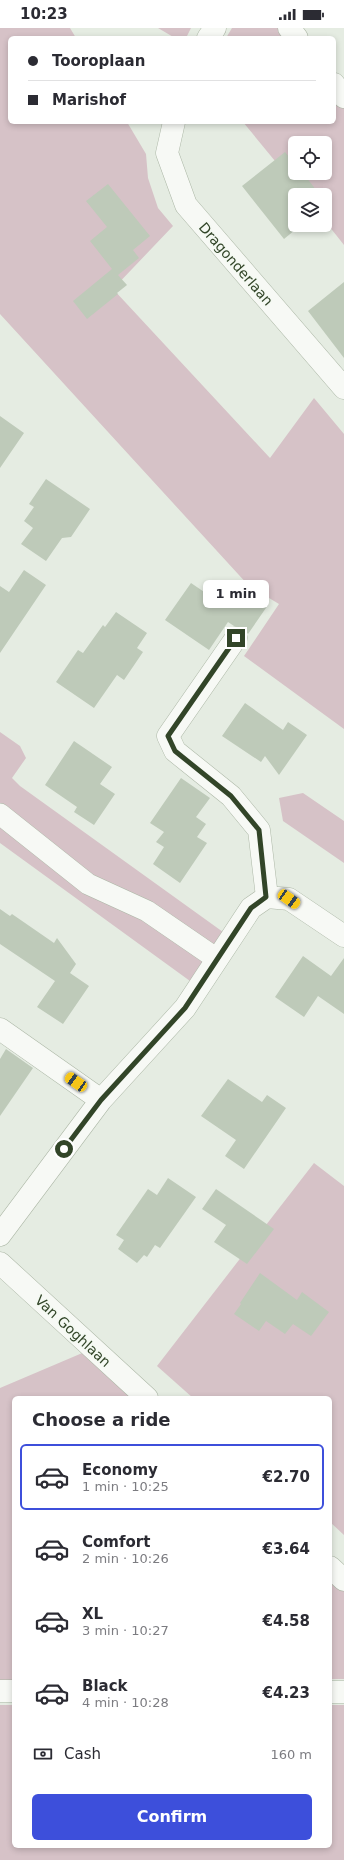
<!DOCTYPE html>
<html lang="en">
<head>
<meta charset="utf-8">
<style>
  body { margin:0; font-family:"DejaVu Sans",sans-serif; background:#f2f2f3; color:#2b2b33; height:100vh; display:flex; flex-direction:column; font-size:15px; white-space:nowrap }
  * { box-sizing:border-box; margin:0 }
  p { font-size:13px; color:#7c7c81 }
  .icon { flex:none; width:22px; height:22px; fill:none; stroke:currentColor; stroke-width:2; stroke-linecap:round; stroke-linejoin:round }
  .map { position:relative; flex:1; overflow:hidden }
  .side { position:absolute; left:12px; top:1368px; width:320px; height:452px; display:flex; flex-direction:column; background:#fff; border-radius:6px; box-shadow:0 2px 6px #0003 }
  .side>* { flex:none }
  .banner { position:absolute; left:8px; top:8px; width:328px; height:88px; border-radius:6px; box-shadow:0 2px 6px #0003; display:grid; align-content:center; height:88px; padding:0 20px; background:#fff }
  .controls { position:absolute; left:288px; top:108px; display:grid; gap:8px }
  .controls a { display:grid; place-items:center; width:44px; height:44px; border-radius:6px; background:#fff; box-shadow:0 2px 6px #0003; font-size:20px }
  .end { position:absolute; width:18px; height:18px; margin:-9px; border:5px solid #324528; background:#fff; box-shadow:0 0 0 2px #fff }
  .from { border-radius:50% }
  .bubble { position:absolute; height:28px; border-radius:6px; background:#fff; box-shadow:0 2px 6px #0003; font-size:13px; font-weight:800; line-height:28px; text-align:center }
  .car { position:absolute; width:12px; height:24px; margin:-12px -6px; border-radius:5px; box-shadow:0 0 3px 1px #0007; background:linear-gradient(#f5c518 24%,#345 0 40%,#f5c518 0 76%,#345 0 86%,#f5c518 0) }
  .banner b { display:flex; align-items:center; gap:14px; height:38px; font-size:15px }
  .banner b+b { border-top:1px solid #e1e1e2 }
  .banner i { width:10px; height:10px; background:#2b2b33 }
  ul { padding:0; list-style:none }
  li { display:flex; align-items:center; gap:12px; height:66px; margin:0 8px 6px; padding:0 12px; border:2px solid transparent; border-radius:6px }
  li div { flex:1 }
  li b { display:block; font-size:15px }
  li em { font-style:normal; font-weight:800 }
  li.current { border-color:#3d4fdb }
  li>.icon { width:36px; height:36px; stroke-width:1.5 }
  h2 { padding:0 20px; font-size:18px; line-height:48px }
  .pay { display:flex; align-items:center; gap:10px; height:44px; padding:0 20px; font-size:15px }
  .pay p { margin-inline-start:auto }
  .primary-button { display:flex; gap:8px; margin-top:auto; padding:8px 20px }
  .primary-button a { flex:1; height:46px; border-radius:6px; background:#3d4fdb; color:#fff; font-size:16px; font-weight:800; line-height:46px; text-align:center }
  .status { display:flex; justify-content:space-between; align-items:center; height:28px; padding:0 20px; background:#fff; direction:ltr }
  .status svg { height:11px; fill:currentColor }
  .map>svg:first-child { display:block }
  .green { fill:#d6c2c7; fill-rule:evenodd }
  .building { fill:#becab9 }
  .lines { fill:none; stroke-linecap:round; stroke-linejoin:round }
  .pedestrian-casing { stroke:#acb7a6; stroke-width:22 }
  .minor-casing { stroke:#acb7a6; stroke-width:23 }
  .pedestrian { stroke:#f7f9f5; stroke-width:21 }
  .minor { stroke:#f7f9f5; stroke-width:22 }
  .route { stroke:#324528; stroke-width:5 }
  .labels { text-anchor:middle; stroke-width:3; stroke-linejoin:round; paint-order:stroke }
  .street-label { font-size:14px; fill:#324528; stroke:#f4f9f2 }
</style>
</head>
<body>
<div class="status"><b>10:23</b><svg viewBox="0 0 49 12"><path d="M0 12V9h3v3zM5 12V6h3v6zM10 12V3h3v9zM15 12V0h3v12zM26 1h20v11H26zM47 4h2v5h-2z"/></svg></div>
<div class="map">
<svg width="344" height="1832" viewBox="0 0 344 1832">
  <rect width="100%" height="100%" fill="#e5ece2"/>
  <path class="green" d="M0,0H70L76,10H10V94H127L146,126L148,150L158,180L173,198L113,261L270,430L314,370L344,406V701L244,628L279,576L249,558L0,286Z
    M158,0H191L186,10H175Z
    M232,0H285L293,10H226Z
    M334,60L344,72V217L325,193V167H303L243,94H334ZM295,115H325V145H295Z
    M0,704L20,718L26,730L12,750L20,758L223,904L190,953L0,815Z
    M303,765L344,793V835L283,793L279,770Z
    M314,1135L344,1158V1507L330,1494V1370H193L157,1338Z
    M87,1323L140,1370H14V1652H0V1360Z
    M330,1546L344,1560V1651H330Z
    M0,1677H14V1818H330V1677H344V1832H0Z"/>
  <path class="building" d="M285,124L295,136V145H303L320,167H295V197H301L284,211L242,158Z
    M108,156L150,208L133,222L139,230L118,247L127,257L117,265L118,266L87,291L73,273L112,241L90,213L107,199L86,173Z
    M344,254V330L308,283Z
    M0,388L24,405L0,440Z
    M46,451L90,481L71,509L62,510L46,533L21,516L33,500L24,493L34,479L29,476Z
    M24,542L46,557L0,625V558L9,564Z
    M226,553L235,559L237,555L268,577L248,606L243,600L234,598L228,594L209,622L165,592L191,555L213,570Z
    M116,584L147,605L137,620L143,624L124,652L117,647L94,680L56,654L78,622L83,625L103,597L105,599Z
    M245,675L283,702L288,694L307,707L279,747L265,728L261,734L222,708Z
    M74,713L112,739L100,756L115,766L94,797L74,784L77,779L45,757Z
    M181,750L210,770L196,789L206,796L197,809L207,815L180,855L153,836L164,819L156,814L164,804L150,795Z
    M0,881L10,888L12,886L54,915L57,910L76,936L70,945L89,958L63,996L37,979L55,953L0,916Z
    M303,928L331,948L344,930V986L318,968L304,989L275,969Z
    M6,1021L33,1040L0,1088V1031Z
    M228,1051L262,1074L267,1067L286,1080L244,1141L225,1128L236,1112L201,1088Z
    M168,1150L196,1169L160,1220L155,1217L147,1229L144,1227L137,1235L118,1221L124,1212L116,1207L148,1161L157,1167Z
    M216,1161L274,1201L247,1236L214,1214L226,1197L202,1181Z
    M260,1245L297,1272L302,1264L329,1284L311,1308L293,1296L285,1306L266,1293L259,1303L234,1286L241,1276L240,1275Z"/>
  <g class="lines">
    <defs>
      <path id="pedestrian" d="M0,786L88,856L147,883L217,931"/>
      <path id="minor" d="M289,0L297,10
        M208,10L215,0
        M334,56L344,69
        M174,94L167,125L186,177L344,360
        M236,610L168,708L175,723L231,768L259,802L267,869
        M0,1001L101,1072
        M0,1207L101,1072L185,980L251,880L267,869L289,871L344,908
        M0,1235L147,1370
        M330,1539L344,1552
        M0,1663H14
        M330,1664H344"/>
    </defs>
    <use href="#pedestrian" class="pedestrian-casing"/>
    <use href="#minor" class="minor-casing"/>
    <use href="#pedestrian" class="pedestrian"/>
    <use href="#minor" class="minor"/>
  </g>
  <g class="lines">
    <path class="route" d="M64,1121L101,1072L185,980L251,880L266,869L259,802L231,768L175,723L168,708L236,610"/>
  </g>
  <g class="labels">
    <g class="street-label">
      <text transform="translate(236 236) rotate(49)" y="5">Dragonderlaan</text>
      <text transform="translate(73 1303) rotate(43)" y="5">Van Goghlaan</text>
    </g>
  </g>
</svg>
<div class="controls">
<a><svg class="icon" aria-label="locate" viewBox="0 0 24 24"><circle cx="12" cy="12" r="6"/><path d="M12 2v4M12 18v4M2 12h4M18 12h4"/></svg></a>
<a><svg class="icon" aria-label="layers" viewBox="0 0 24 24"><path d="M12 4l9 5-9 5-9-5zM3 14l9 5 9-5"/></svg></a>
</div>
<i class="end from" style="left:64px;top:1121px"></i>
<i class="end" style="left:236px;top:610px"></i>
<div class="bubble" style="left:203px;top:552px;width:66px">1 min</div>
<i class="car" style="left:289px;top:871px;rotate:124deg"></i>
<i class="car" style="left:76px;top:1054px;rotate:305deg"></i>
<div class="banner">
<b><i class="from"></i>Tooroplaan</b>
<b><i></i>Marishof</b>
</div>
<section class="side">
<h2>Choose a ride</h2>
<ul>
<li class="current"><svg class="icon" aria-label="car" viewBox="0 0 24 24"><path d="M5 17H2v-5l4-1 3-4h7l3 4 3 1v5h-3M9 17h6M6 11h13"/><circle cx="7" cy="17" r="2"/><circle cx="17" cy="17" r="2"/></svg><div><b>Economy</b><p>1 min · 10:25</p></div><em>€2.70</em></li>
<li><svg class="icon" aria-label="car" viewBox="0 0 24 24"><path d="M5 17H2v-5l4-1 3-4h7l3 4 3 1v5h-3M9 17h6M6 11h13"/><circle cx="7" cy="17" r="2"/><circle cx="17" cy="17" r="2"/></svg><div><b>Comfort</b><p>2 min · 10:26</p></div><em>€3.64</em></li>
<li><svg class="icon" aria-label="car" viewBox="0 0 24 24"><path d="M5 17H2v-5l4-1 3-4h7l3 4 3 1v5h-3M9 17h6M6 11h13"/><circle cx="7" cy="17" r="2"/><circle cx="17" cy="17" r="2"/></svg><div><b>XL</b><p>3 min · 10:27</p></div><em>€4.58</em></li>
<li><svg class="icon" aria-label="car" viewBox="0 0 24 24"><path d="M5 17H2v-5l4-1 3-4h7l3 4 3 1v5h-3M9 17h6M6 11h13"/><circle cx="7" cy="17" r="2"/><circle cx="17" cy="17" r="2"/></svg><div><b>Black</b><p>4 min · 10:28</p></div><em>€4.23</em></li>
</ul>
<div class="pay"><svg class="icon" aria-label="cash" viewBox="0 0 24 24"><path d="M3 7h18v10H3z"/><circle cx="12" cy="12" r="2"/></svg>Cash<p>160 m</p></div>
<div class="primary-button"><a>Confirm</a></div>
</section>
</div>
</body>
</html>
